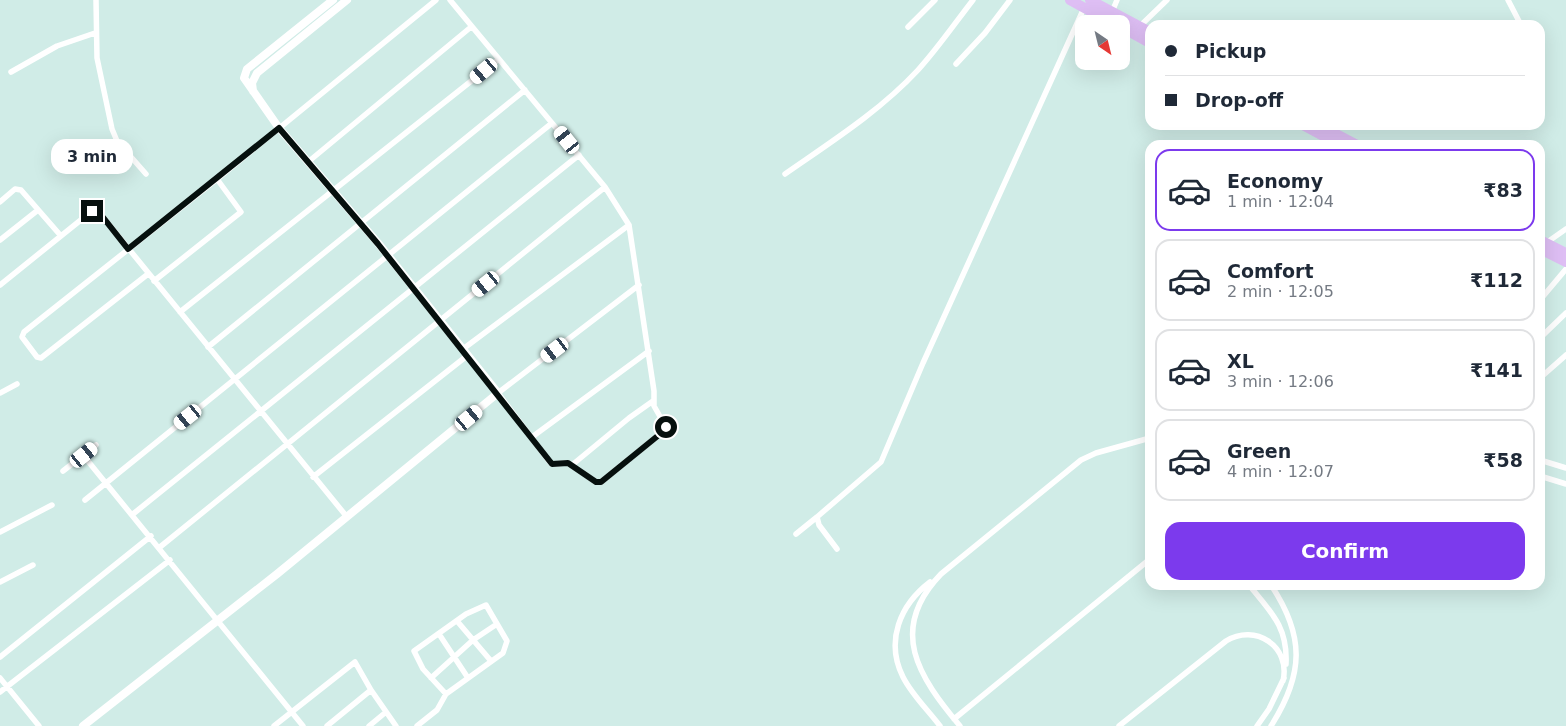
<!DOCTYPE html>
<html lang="en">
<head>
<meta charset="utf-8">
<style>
  body { margin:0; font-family:"DejaVu Sans",sans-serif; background:#f2f2f3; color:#1f2937; height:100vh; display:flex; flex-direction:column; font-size:19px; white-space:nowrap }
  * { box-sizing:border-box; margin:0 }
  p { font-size:16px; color:#747a83 }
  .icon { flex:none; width:28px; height:28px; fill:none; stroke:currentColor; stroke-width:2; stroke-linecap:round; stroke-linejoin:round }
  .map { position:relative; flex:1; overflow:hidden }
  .details { position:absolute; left:1145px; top:140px; width:400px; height:450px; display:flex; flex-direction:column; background:#fff; border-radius:15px; box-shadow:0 5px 20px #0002 }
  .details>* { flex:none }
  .hud { position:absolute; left:1145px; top:20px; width:400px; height:110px; border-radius:15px; box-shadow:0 5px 20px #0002; display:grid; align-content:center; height:110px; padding:0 20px; background:#fff }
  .needle { width:32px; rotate:145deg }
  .fabs { position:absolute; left:1075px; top:15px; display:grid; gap:10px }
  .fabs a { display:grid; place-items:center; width:55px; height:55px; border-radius:10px; background:#fff; box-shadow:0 5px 20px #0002; font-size:25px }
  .end { position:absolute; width:22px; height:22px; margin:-11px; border:6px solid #06100e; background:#fff; box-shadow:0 0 0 2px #fff }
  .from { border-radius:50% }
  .bubble { position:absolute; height:35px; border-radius:15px; background:#fff; box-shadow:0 5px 20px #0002; font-size:16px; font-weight:700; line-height:35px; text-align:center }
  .car { position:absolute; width:15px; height:30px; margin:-15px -8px; border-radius:6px; box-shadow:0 0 4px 1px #0007; background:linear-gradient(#fff 24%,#345 0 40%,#fff 0 76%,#345 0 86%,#fff 0) }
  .hud b { display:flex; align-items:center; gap:18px; height:48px; font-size:19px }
  .hud b+b { border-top:1px solid #e0e1e3 }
  .hud i { width:12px; height:12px; background:#1f2937 }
  ul { padding:9px 0 0; list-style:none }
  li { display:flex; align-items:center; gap:15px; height:82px; margin:0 10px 8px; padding:0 10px; border:2px solid #e0e1e3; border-radius:15px }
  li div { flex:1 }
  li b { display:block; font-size:19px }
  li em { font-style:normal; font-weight:700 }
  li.on { border-color:#7c3aed }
  li>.icon { width:45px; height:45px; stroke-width:1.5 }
  .cta { display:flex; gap:10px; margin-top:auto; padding:10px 20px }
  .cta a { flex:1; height:58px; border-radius:15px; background:#7c3aed; color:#fff; font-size:20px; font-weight:700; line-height:58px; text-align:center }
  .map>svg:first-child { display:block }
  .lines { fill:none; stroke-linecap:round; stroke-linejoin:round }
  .street { stroke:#fff; stroke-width:5.5 }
  .secondary { stroke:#fff; stroke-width:8 }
  .highway { stroke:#debef4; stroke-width:10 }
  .route { stroke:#06100e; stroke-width:6 }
</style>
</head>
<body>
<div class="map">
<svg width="1566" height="726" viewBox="0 0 1566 726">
  <rect width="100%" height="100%" fill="#d0ece7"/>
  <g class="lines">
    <path class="street" d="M96,0L97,58L112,129L117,141L146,174
      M450,0L605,187L629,225L654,391V406L666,427L665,430L601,482H596L568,463L552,464L549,461L498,393L639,285
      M1508,0L1521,25
      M1112,12L1117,0
      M908,27L935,0
      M1139,27L1167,0
      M956,64L985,33L1010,0
      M11,72L57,46L95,33
      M308,162L471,27
      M785,174C831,142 880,111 918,70C938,48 955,23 973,0
      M0,202L15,189L21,190L61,236
      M0,240L38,210
      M1546,243L1566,229
      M148,274L41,358L37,357L22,337L24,332L217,179L436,0
      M154,281L241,212L217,179
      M0,285L92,211H98L347,517
      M1540,300L1566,269
      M180,312L499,59
      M1540,338L1566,313
      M208,347L525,90
      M463,349L629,225
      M1540,378L1566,355
      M0,393L17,384
      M532,437L649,351
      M83,455L303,726
      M1540,460L1566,468
      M572,465L629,418L653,401
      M63,471L96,445
      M1540,476L1566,484
      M313,477L468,355
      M85,500L552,123
      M133,514L579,155
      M0,532L52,505
      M796,534L817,517
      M160,547L605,187
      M837,549L819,525L817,517L881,462L923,363L1084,8
      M0,582L33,565
      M930,582C900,605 885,641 903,677C912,695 928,710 940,726
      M1249,585C1271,612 1288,627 1286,664
      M1271,585C1305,636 1304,674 1271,726
      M457,621L491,661
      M439,634L468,678
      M0,657L151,536
      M0,678L39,726
      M431,678L473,640L497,624
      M0,692L170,560
      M954,719L1150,559
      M274,726L355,662L371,690L396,726
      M327,726L371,690
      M369,726L386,712
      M417,726L437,710L446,694L503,653L507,641L486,605L466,614L414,651L423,669L446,694
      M960,726C919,677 887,630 941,574L1081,460L1096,453L1150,438
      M1119,726L1226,641C1255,623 1291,646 1283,681
      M1257,726L1269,709L1284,678"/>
    <path class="secondary" d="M253,91L252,83L257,73L347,0
      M83,726L277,574L498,393L378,243L279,128L244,78L247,69L333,0"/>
    <path class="highway" d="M1070,0L1114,24
      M1090,0L1150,32
      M1121,27L1150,43
      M1303,125L1340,145
      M1319,125L1357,145
      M1540,240L1566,253
      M1540,249L1566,262"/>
  </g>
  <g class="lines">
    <path class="route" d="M92,211H98L128,249L279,128L378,244L552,464L568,463L596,482H601L665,430L666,427"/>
  </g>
</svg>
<div class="fabs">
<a><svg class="needle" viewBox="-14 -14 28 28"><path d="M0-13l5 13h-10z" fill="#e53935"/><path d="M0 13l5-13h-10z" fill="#747a83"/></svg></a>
</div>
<i class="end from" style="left:666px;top:427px"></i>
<i class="end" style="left:92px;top:211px"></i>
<div class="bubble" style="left:51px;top:139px;width:82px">3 min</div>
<i class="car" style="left:484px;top:71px;rotate:230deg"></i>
<i class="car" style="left:567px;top:140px;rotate:321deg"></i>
<i class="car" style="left:486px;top:284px;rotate:231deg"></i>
<i class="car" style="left:555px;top:350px;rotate:233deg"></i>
<i class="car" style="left:188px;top:417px;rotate:231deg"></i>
<i class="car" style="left:469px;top:418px;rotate:50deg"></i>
<i class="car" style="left:84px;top:455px;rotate:51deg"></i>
<div class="hud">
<b><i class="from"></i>Pickup</b>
<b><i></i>Drop-off</b>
</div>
<section class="details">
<ul>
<li class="on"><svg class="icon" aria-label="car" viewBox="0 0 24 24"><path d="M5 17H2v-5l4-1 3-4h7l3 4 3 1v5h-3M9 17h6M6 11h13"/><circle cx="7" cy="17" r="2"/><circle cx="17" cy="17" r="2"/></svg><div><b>Economy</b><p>1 min · 12:04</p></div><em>₹83</em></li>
<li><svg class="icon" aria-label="car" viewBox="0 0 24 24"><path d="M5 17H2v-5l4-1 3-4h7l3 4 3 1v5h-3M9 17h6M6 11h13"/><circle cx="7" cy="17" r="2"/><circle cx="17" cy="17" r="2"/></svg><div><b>Comfort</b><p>2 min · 12:05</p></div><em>₹112</em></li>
<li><svg class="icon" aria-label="car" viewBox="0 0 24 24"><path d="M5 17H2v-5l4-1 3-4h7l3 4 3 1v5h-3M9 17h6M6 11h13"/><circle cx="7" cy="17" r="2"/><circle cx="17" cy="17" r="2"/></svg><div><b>XL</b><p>3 min · 12:06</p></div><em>₹141</em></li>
<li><svg class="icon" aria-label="car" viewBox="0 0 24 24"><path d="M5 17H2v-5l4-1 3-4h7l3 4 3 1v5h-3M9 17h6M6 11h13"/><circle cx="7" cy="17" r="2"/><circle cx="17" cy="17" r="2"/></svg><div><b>Green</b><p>4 min · 12:07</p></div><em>₹58</em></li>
</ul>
<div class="cta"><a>Confirm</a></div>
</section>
</div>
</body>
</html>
